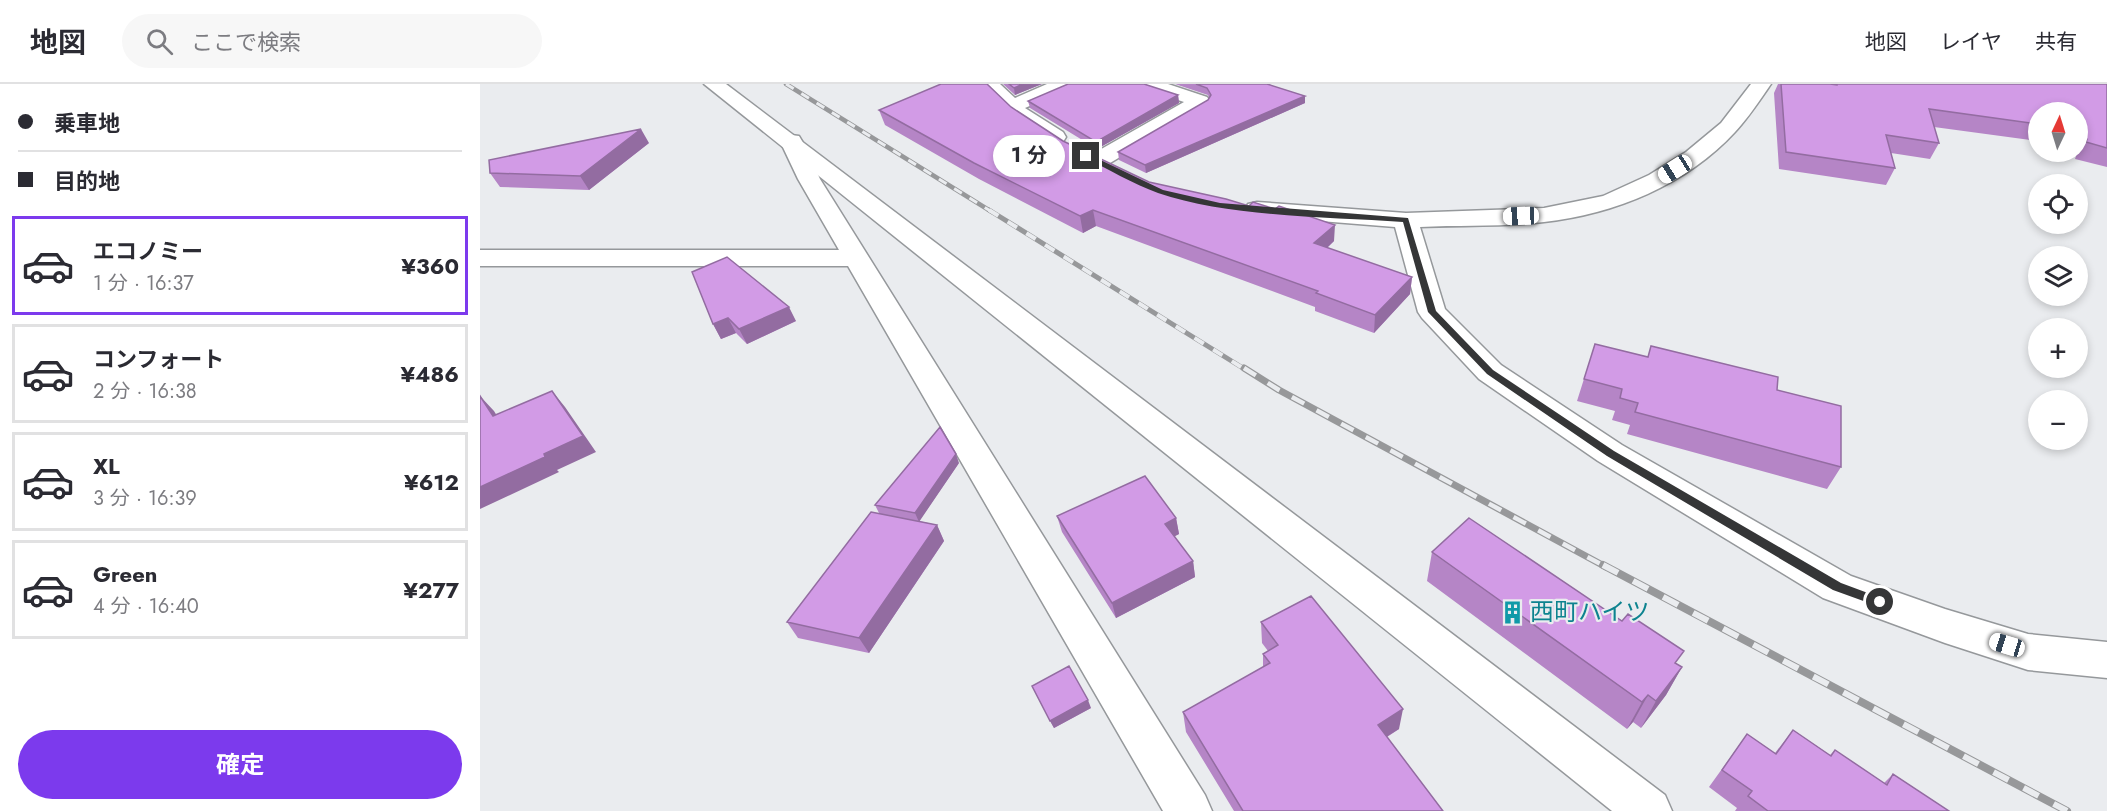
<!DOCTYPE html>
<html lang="ja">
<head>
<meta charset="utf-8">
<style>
  body { margin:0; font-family:Jost,"Noto Sans JP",sans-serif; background:#f7f7f7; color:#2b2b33; height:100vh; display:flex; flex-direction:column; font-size:22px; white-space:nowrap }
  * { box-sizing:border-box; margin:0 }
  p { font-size:20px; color:#7c7c81 }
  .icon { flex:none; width:33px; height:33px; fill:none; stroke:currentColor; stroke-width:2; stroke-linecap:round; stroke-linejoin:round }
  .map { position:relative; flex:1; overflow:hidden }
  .drawer { display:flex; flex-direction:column; background:#fff; width:480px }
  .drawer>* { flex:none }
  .guide { display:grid; align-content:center; height:132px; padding:0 18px; background:#fff }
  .needle { width:39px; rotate:4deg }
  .buttons { position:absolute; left:1548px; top:18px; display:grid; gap:12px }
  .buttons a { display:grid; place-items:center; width:60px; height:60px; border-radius:50%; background:#fff; box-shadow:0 3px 9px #0003; font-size:30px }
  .end { position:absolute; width:27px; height:27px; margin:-14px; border:8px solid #353637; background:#fff; box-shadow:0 0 0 3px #fff }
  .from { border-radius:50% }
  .bubble { position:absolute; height:42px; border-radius:21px; background:#fff; box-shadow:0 3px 9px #0003; font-size:20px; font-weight:700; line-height:42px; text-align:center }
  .car { position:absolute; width:18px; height:36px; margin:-18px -9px; border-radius:8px; box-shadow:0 0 4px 2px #0007; background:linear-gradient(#fff 24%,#345 0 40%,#fff 0 76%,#345 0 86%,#fff 0) }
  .guide b { display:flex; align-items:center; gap:21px; height:57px; font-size:22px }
  .guide b+b { border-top:2px solid #e1e1e2 }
  .guide i { width:15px; height:15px; background:#2b2b33 }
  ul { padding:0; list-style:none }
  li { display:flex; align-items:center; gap:18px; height:99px; margin:0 12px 9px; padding:0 6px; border:3px solid #e1e1e2; border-radius:0px }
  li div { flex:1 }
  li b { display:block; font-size:22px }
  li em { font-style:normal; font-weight:700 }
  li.on { border-color:#7c3aed }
  li>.icon { width:54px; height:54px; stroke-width:1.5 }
  .primary-button { display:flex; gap:12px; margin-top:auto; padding:12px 18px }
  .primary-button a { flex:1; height:69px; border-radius:36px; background:#7c3aed; color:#fff; font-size:24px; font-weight:700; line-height:69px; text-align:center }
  header { display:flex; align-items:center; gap:36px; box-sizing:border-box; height:84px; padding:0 30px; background:#fff; border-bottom:2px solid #e1e1e2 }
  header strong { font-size:28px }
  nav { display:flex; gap:33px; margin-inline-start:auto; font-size:21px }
  .search { width:420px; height:54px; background:#f7f7f7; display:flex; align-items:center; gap:15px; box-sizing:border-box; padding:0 21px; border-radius:33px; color:#7c7c81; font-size:22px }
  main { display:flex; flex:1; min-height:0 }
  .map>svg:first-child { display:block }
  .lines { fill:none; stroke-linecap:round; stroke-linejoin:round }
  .minor-casing { stroke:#95989b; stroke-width:3 }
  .tertiary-casing { stroke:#95989b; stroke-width:3 }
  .minor { fill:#fff; fill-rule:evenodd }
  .tertiary { fill:#fff; fill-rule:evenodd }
  .rail-far3-casing { stroke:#97989a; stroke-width:4.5 }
  .rail-far2-casing { stroke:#97989a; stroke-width:5 }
  .rail-far1-casing { stroke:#97989a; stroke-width:7 }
  .rail-casing { stroke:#97989a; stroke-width:8 }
  .rail-far3 { stroke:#eaecef; stroke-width:3; stroke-dasharray:9; stroke-linecap:butt }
  .rail-far2 { stroke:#eaecef; stroke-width:4; stroke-dasharray:11; stroke-linecap:butt }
  .rail-far1 { stroke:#eaecef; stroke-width:4.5; stroke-dasharray:14; stroke-linecap:butt }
  .rail { stroke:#eaecef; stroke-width:6; stroke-dasharray:17; stroke-linecap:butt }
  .wall { fill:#b585c6 }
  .shaded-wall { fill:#936ca1 }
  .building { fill:#d29be6; stroke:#936ca1; stroke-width:1.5 }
  .route { fill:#353637 }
  .labels { text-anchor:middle; stroke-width:4.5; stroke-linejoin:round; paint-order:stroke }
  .culture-label { font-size:24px; fill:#0d838f; stroke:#eaecef; text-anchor:start }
</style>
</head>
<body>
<header>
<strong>地図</strong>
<div class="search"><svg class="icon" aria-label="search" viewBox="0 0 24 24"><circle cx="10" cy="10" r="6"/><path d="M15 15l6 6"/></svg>ここで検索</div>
<nav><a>地図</a><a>レイヤ</a><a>共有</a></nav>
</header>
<main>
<section class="drawer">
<div class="guide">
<b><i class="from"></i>乗車地</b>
<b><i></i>目的地</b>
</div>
<ul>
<li class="on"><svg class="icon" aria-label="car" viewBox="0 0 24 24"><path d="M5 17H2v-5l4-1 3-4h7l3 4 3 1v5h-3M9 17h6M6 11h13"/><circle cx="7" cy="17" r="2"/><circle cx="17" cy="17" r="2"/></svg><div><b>エコノミー</b><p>1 分 · 16:37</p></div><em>¥360</em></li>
<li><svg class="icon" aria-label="car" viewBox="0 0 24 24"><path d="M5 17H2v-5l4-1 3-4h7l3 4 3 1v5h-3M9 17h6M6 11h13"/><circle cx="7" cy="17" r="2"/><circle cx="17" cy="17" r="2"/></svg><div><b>コンフォート</b><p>2 分 · 16:38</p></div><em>¥486</em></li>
<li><svg class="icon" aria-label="car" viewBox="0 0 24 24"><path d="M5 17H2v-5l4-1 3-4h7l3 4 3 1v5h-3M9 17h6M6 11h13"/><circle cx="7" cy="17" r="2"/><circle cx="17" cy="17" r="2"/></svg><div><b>XL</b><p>3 分 · 16:39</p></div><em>¥612</em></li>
<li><svg class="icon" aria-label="car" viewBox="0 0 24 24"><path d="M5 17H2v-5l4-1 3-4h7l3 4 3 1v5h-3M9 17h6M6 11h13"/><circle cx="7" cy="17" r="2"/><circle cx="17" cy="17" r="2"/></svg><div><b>Green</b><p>4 分 · 16:40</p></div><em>¥277</em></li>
</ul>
<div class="primary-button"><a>確定</a></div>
</section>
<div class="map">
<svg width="1627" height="727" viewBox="0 0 1627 727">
  <rect width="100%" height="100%" fill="#eaecef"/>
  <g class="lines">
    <defs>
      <path id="minor" d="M499,0H520L535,14L567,0H594L591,4L545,24L583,48L586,53L583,58C559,63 512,19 499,0Z
        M659,0H688L727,13L730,17L727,21L625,82L617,84L609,82L606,77L609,72L704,18L662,4Z
        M1271,0H1291C1280,16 1268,34 1255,48C1206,101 1135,130 1064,138C1024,143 981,141 940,143L965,225L1021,281L1142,361L1371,492L1465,525L1548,550L1627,558V594L1548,586L1465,559L1343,514L1118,377L999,295L942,234L938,228L915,143L777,132L768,130L765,125L768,120L777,118L926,129L1064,124L1123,112L1169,91L1206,68L1241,39Z
        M311,51L319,52L322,57L340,95L725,711L732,727H683L368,182H0V166H359L318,95L300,57L303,52Z"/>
      <path id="tertiary" d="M224,0H246L1185,711L1192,727H1132Z"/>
    </defs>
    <use href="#minor" class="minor-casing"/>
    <use href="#tertiary" class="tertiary-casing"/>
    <use href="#minor" class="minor"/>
    <use href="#tertiary" class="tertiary"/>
    <defs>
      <path id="rail-far3" d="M306,0L512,128"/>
      <path id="rail-far2" d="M509,126L766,286"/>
      <path id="rail-far1" d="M764,284L799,306L1126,483"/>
      <path id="rail" d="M1123,481L1587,727"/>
    </defs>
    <use href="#rail-far3" class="rail-far3-casing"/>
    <use href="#rail-far2" class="rail-far2-casing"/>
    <use href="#rail-far1" class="rail-far1-casing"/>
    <use href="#rail" class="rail-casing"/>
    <use href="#rail-far3" class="rail-far3"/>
    <use href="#rail-far2" class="rail-far2"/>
    <use href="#rail-far1" class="rail-far1"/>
    <use href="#rail" class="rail"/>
  </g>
  <path class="wall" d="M523,0H562L535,11Z
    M695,0H787L825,12V19L666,89L639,76L638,68L728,16L729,14L728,11Z
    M1298,0H1627V83L1595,75L1596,72L1589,70V68H1598V28H1558V57L1454,43L1459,59L1450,75L1411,69L1415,84L1406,101L1299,85L1294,9Z
    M698,11L699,19L617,65L550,24L548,17Z
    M531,23L583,57L669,98L854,157L847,164L932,193L930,210L894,249L835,227V223L616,142L603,149L499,95L405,41L399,26Z
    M169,59L109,106L20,103L10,89Z
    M212,188L316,237L267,260L256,249L241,255L233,240Z
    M1115,260L1168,273L1171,262L1297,306L1361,383L1347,405L1147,350L1150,341L1132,336L1135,327L1097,317Z
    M479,379L439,437L457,441L464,457L389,569L318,554L307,538L399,429L395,421Z
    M577,432L696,434L699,450L694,452L713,477L715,493L636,534L582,448Z
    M952,468L1197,580L1202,583L1186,611L1161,644L1153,638L1147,645L947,497Z
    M781,538L919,645L907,653L963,727H754L706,648L703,628L783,583V570L788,567L782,559Z
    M552,602L611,624L574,644Z
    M1313,646L1350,671L1355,666L1404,699L1413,690L1469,727H1255L1257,724L1229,703L1267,650L1295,669Z"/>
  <path class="shaded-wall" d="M543,0H562L535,11L534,4Z
    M698,11L699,19L617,65L616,58Z
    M825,12V19L666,89L665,81Z
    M161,45L169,59L109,106L100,92Z
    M613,126L616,142L603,149L600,132Z
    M855,141L854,157L834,176V159Z
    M932,193L930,210L894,249L895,231Z
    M309,223L316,237L267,260L259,245Z
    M248,234L256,249L241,255L233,240Z
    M72,307L85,323L116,368L77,386L79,388L0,425V403L64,370Z
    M0,312L14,327L27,348L13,332Z
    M476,370L479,379L439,438L435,429Z
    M696,434L699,450L688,456L685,440Z
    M457,441L464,457L389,569L379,554Z
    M713,477L715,493L636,534L632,519Z
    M1202,583L1186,611L1161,644L1176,617Z
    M1168,611L1153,638L1147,645L1162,618Z
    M608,616L611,624L574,644L570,637Z
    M923,625L919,645L895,660L898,641Z"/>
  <path class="building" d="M461,0H507L531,23L583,57L669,98L746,115L769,122L773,118L795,125L799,122L855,141L834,159L932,193L895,231L836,209L838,207L613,126L600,132L494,79L399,26Z
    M529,0H543L534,4Z
    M588,0H664L698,11L616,58L548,17Z
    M716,0H787L825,12L665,81L638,68L728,16L731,11L727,4Z
    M1301,0H1350L1357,1V0H1627V64L1606,58L1607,55L1600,53L1602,45H1598V28H1558V40L1449,25L1459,59L1406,51L1415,84L1306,68Z
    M161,45L100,92L10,89L9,76Z
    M247,173L309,223L259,245L248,234L233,240L212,188Z
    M1115,260L1168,273L1171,262L1298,293L1297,306L1361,322V383L1155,328L1158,319L1140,314L1142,305L1104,295Z
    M72,307L103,352L64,370L65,373L0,403V312L13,332Z
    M460,343L476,370L435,429L395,421Z
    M665,392L696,434L685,440L713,477L632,519L577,432Z
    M391,428L457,441L379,554L307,538Z
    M989,434L1142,537L1148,530L1204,567L1195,579L1202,583L1176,617L1168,611L1162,618L952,468Z
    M831,512L923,625L898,641L963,727H763L703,628L790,579L783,570L798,561L781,538Z
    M589,582L608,616L570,637L552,602Z
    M1313,646L1351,672L1355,666L1407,701L1413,690L1469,727H1288L1268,712L1272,707L1242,686L1267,650L1296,670Z"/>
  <path class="route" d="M604,70H608L683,106L740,119L928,134L956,227L1013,286L1134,367L1361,499L1404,515V522L1400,523L1353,506L1127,372L1007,290L948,228L923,138C848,133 748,133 678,109C653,100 628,85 604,73Z"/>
  <defs>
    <symbol id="building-bare" viewBox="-9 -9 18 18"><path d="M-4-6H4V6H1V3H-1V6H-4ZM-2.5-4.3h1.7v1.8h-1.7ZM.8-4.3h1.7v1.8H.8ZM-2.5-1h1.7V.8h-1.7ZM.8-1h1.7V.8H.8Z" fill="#0f9aa8" stroke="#eaecef" stroke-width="2.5" paint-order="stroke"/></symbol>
  </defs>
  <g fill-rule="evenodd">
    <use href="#building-bare" x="1016" y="512" width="33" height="33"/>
  </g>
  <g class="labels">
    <g class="culture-label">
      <text x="1050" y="536">西町ハイツ</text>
    </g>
  </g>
</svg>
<div class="buttons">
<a><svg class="needle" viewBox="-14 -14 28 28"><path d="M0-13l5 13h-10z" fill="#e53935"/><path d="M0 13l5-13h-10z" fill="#7c7c81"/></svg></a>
<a><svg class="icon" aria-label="locate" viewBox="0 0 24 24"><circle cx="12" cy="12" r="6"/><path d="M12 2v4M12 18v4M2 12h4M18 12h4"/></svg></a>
<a><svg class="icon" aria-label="layers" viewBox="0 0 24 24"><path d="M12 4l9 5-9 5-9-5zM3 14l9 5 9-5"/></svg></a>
<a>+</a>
<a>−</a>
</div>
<i class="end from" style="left:1400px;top:518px"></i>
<i class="end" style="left:606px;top:72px"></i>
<div class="bubble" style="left:513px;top:51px;width:72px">1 分</div>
<i class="car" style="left:1195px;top:85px;rotate:238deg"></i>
<i class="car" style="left:1041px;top:132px;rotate:268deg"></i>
<i class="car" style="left:1527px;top:561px;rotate:287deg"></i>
</div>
</main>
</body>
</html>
